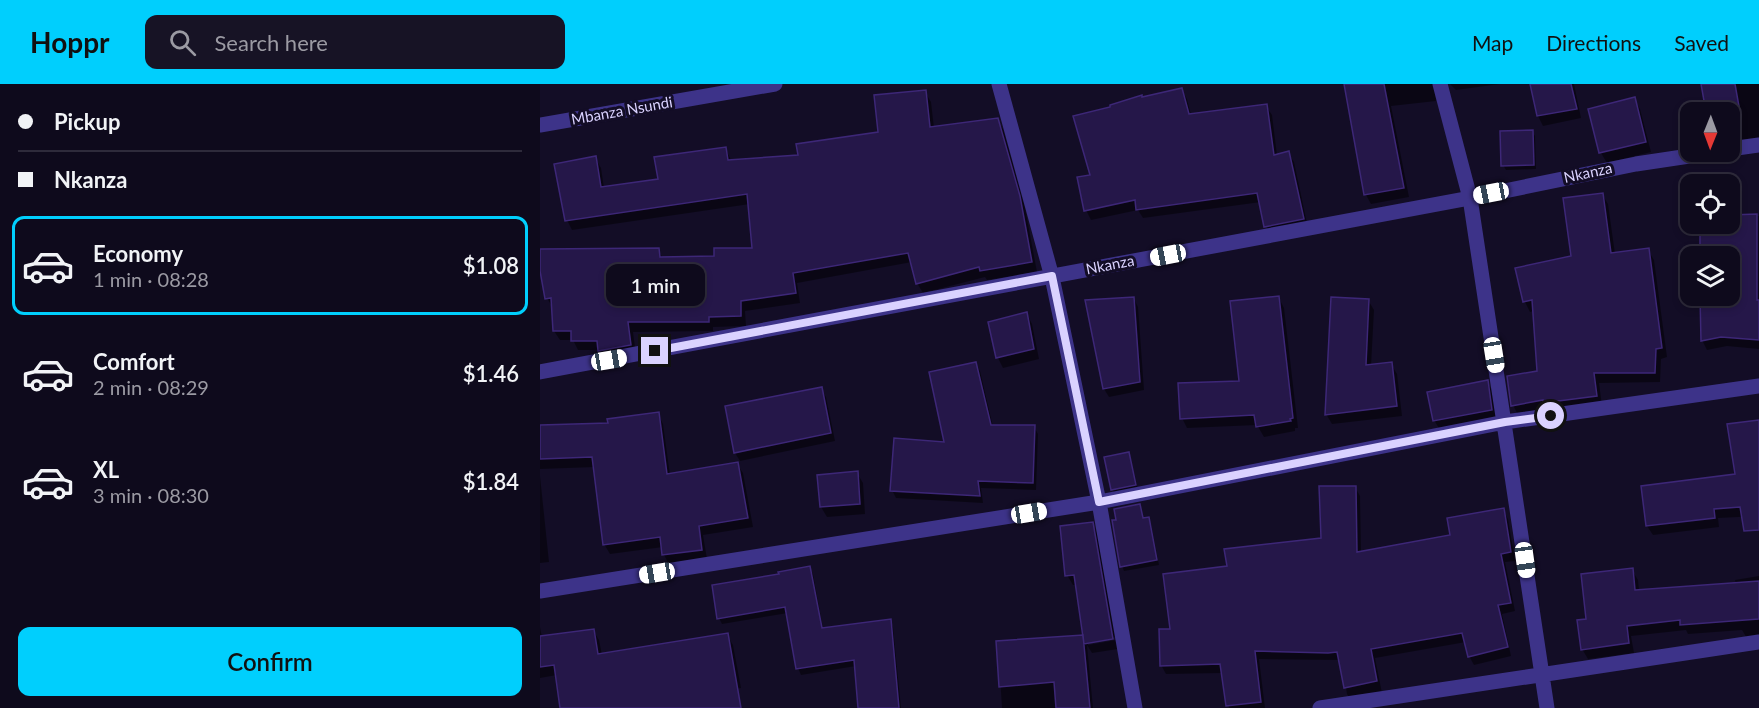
<!DOCTYPE html>
<html lang="en">
<head>
<meta charset="utf-8">
<style>
  body { margin:0; font-family:Lato,sans-serif; background:#171325; color:#f1f3f6; height:100vh; display:flex; flex-direction:column; font-size:22px; white-space:nowrap }
  * { box-sizing:border-box; margin:0 }
  p { font-size:20px; color:#9b9aa3 }
  .icon { flex:none; width:33px; height:33px; fill:none; stroke:currentColor; stroke-width:2; stroke-linecap:round; stroke-linejoin:round }
  .map { position:relative; flex:1; overflow:hidden }
  .sheet { display:flex; flex-direction:column; background:#0e0a1c; width:540px }
  .sheet>* { flex:none }
  .guide { display:grid; align-content:center; height:132px; padding:0 18px; background:#0e0a1c }
  .needle { width:39px; rotate:181deg }
  .fabs { position:absolute; left:1140px; top:18px; display:grid; gap:12px }
  .fabs a { display:grid; place-items:center; width:60px; height:60px; border-radius:12px; background:#0e0a1c; box-shadow:0 3px 9px #0003,0 0 0 2px #2e2b3b; font-size:30px }
  .end { position:absolute; width:27px; height:27px; margin:-14px; border:8px solid #dad2ff; background:#111; box-shadow:0 0 0 3px #111 }
  .from { border-radius:50% }
  .bubble { position:absolute; height:42px; border-radius:12px; background:#0e0a1c; box-shadow:0 3px 9px #0003,0 0 0 2px #2e2b3b; font-size:20px; font-weight:600; line-height:42px; text-align:center }
  .car { position:absolute; width:18px; height:36px; margin:-18px -9px; border-radius:8px; box-shadow:0 0 4px 2px #0007; background:linear-gradient(#fff 24%,#345 0 40%,#fff 0 76%,#345 0 86%,#fff 0) }
  .guide b { display:flex; align-items:center; gap:21px; height:57px; font-size:22px }
  .guide b+b { border-top:2px solid #2e2b3b }
  .guide i { width:15px; height:15px; background:#f1f3f6 }
  ul { padding:0; list-style:none }
  li { display:flex; align-items:center; gap:18px; height:99px; margin:0 12px 9px; padding:0 6px; border:3px solid transparent; border-radius:12px }
  li div { flex:1 }
  li b { display:block; font-size:22px }
  li em { font-style:normal; font-weight:600 }
  li.current { border-color:#00cffd }
  li>.icon { width:54px; height:54px; stroke-width:1.5 }
  .button { display:flex; gap:12px; margin-top:auto; padding:12px 18px }
  .button a { flex:1; height:69px; border-radius:12px; background:#00cffd; color:#111; font-size:24px; font-weight:600; line-height:69px; text-align:center }
  header { display:flex; align-items:center; gap:36px; box-sizing:border-box; height:84px; padding:0 30px; background:#00cffd; color:#111 }
  header strong { font-size:28px }
  nav { display:flex; gap:33px; margin-inline-start:auto; font-size:21px }
  .search { width:420px; height:54px; background:#171325; display:flex; align-items:center; gap:15px; box-sizing:border-box; padding:0 21px; border-radius:12px; color:#9b9aa3; font-size:22px }
  main { display:flex; flex:1; min-height:0 }
  .map>svg:first-child { display:block }
  .shadow { fill:#0007 }
  .building { fill:#251749; stroke:#3d2777; stroke-width:1.5 }
  .lines { fill:none; stroke-linecap:round; stroke-linejoin:round }
  .street { stroke:#3d3389; stroke-width:15 }
  .route { stroke:#dad2ff; stroke-width:8 }
  .labels { text-anchor:middle; stroke-width:6; stroke-linejoin:round; paint-order:stroke }
  .street-label { font-size:15px; fill:#dad2ff; stroke:#130d26 }
</style>
</head>
<body>
<header>
<strong>Hoppr</strong>
<div class="search"><svg class="icon" aria-label="search" viewBox="0 0 24 24"><circle cx="10" cy="10" r="6"/><path d="M15 15l6 6"/></svg>Search here</div>
<nav><a>Map</a><a>Directions</a><a>Saved</a></nav>
</header>
<main>
<section class="sheet">
<div class="guide">
<b><i class="from"></i>Pickup</b>
<b><i></i>Nkanza</b>
</div>
<ul>
<li class="current"><svg class="icon" aria-label="car" viewBox="0 0 24 24"><path d="M5 17H2v-5l4-1 3-4h7l3 4 3 1v5h-3M9 17h6M6 11h13"/><circle cx="7" cy="17" r="2"/><circle cx="17" cy="17" r="2"/></svg><div><b>Economy</b><p>1 min · 08:28</p></div><em>$1.08</em></li>
<li><svg class="icon" aria-label="car" viewBox="0 0 24 24"><path d="M5 17H2v-5l4-1 3-4h7l3 4 3 1v5h-3M9 17h6M6 11h13"/><circle cx="7" cy="17" r="2"/><circle cx="17" cy="17" r="2"/></svg><div><b>Comfort</b><p>2 min · 08:29</p></div><em>$1.46</em></li>
<li><svg class="icon" aria-label="car" viewBox="0 0 24 24"><path d="M5 17H2v-5l4-1 3-4h7l3 4 3 1v5h-3M9 17h6M6 11h13"/><circle cx="7" cy="17" r="2"/><circle cx="17" cy="17" r="2"/></svg><div><b>XL</b><p>3 min · 08:30</p></div><em>$1.84</em></li>
</ul>
<div class="button"><a>Confirm</a></div>
</section>
<div class="map">
<svg width="1219" height="624" viewBox="0 0 1219 624">
  <rect width="100%" height="100%" fill="#130d26"/>
  <path class="shadow" d="M807,0H960L916,6L910,0H903L895,7L896,17L851,22L869,113L831,120L826,111Z
    M991,0H1034L1041,34L1003,42L998,32Z
    M1162,0H1219V57L1190,62V28H1168Z
    M642,6L647,15L651,31L726,22L732,31L737,71L748,69L754,78L768,144L731,151L726,142L721,118L603,134L598,126L551,136L546,126L552,92L602,15Z
    M385,8L391,18L394,44L457,35L463,45L485,124L497,188L447,196L445,193L383,209L377,199L372,178L257,199L260,219L205,227L206,242L173,243V247L93,248L96,271L65,277L59,266H38L33,256H20L14,247L13,224L7,214L0,166H118L123,174L175,173L214,166L210,120L32,146L27,136L55,74L61,84L64,104L119,96L185,64L192,78L259,72L340,49Z
    M1094,15L1100,25L1111,68L1067,79L1061,69L1050,26Z
    M992,47L995,52L996,85L966,86L963,81Z
    M1062,110L1068,120L1075,170L1108,166L1114,176L1127,273L1121,275L1120,298L1059,299L1062,322L978,331L973,321L998,288L994,227L990,228L985,218L1032,173Z
    M1190,132H1219V265L1187,262L1167,266L1162,256V212H1190V172H1162V147L1189,146Z
    M739,214L744,224L758,344H755V347L724,353L717,341L647,344L642,334L701,298Z
    M594,215L598,223L604,306L569,313L564,305L547,218Z
    M828,216L834,226L831,282L851,280L857,290L862,332L792,340L786,330Z
    M487,230L492,240L499,275L463,284L458,274L450,239Z
    M436,280L440,287L453,343H494L498,350L496,406L441,404L443,419L356,414L352,406L406,359Z
    M947,298L953,308L957,336L900,346L894,336Z
    M281,305L286,313L295,357L200,377L195,369Z
    M118,330L123,340L130,391L197,380L203,389L213,443L163,451L167,475L129,480L124,471L123,463L70,470L64,460L55,383L0,385V343L70,340Z
    M1219,337V432L1178,434L1179,443L1113,451L1107,442L1102,403L1196,392L1188,342Z
    M589,370L591,375L598,406L575,410L572,405Z
    M317,389L323,399L325,430L287,433L281,423Z
    M0,392L9,478L0,479Z
    M815,403L820,412L821,469L912,453L963,426L968,435L975,477L965,478L975,527L962,530L971,572L934,581L929,572L926,558L835,574L843,614L812,618L807,610L801,576L719,575L725,624H689L683,589L626,590L621,581L631,546L689,484L782,455Z
    M599,422L604,436L608,435L611,440L619,481L584,487L582,482Z
    M552,440L558,450L576,553L548,558V561L576,556L578,565L552,569L547,561L553,624H462L458,559L542,552L546,559L537,501H533L527,491Z
    M269,484L273,490L283,545L350,537L353,543L361,624H319L316,582L261,591L258,584L248,529L182,540L179,534L240,491Z
    M1092,486L1098,496L1099,507L1196,500L1195,496L1219,492V554L1208,556L1202,546L1148,550L1146,546L1091,552L1094,569L1048,575L1042,565L1047,536Z
    M0,543L2,554L53,546L59,556L62,571L187,551L193,561L201,604L89,622V624H22L17,591L0,594Z"/>
  <path class="building" d="M804,0H844L864,104L824,111Z
    M990,0H1031L1037,25L997,32Z
    M1161,0H1195L1200,28H1166Z
    M642,4L649,30L727,20L734,71L749,67L764,135L724,143L717,109L596,126L595,116L544,127L537,93L550,91L533,32L570,23V21L602,11V13Z
    M386,6L390,43L458,34L480,112L492,178L440,187L439,183L376,200L368,169L253,189L256,209L201,217V232L169,233V238H88L91,261L58,267L57,257H31V247H13L11,214L5,215L0,187V165L119,164L120,173L174,172V164H212L207,110L25,137L14,80L56,72L61,103L118,95L114,73L186,63L188,76L258,71L256,60L338,48L334,11Z
    M1095,13L1106,58L1059,69L1048,25Z
    M993,46L994,81L961,82L960,47Z
    M1063,109L1071,169L1109,164L1122,264L1116,265L1115,289H1054L1057,312L1003,319V316L971,322L967,292L997,287L992,216L983,218L975,184L1031,172L1023,114Z
    M1217,130V216H1219V256L1181,253L1161,257L1160,212H1190V172H1160V145H1187L1190,131Z
    M739,212L753,334L750,335L751,337L716,343L714,331L640,335L638,299L699,297L690,217Z
    M594,213L600,298L563,305L545,216Z
    M791,213L829,215L826,281L852,278L857,322L785,331Z
    M487,228L494,265L456,274L448,238Z
    M436,278L451,341H495L493,399L438,397L440,412L350,407L354,354L404,358L389,288Z
    M948,296L952,326L893,337L887,308Z
    M282,303L291,349L194,369L185,322Z
    M119,328L127,390L198,378L208,434L159,442L162,466L122,471L120,453L63,461L52,373L0,375V341L68,339L67,335Z
    M1219,336V446L1204,447L1200,423L1174,425L1175,434L1106,442L1101,402L1195,390L1187,340Z
    M589,368L596,401L571,406L564,373Z
    M318,387L320,420L280,423L277,391Z
    M779,402H816L817,468L910,451L907,434L964,424L971,468L961,470L971,519L958,521L968,563L928,573L922,549L831,565L837,597L804,604L797,568L788,569L715,567L721,618L686,622L680,580L620,582L619,545H630L623,490L687,482L684,465L781,454Z
    M600,420L603,434L609,433L617,476L580,483L572,436H576L574,425Z
    M553,438L573,555L544,560L534,491L525,492L520,442Z
    M270,482L282,544L351,535L359,624H318L314,576L256,585L245,523L177,535L172,501L239,490L238,488Z
    M1093,484L1095,506L1219,497V535L1140,541V536L1087,542L1089,559L1041,566L1037,536L1046,535L1041,490Z
    M54,545L58,570L188,549L201,624H20L14,581L0,583V552Z
    M543,551L550,624H516L514,598L459,603L456,557Z"/>
  <g class="lines">
    <path class="street" d="M459,0L512,193L559,418L595,624
      M900,0L930,114L1007,624
      M0,41L235,0
      M1190,65L1219,61
      M0,288L930,114L1096,80L1176,68
      M0,507L559,418L965,338L1219,302
      M780,624L1219,558"/>
  </g>
  <g class="lines">
    <path class="route" d="M115,267L512,192L559,418L965,338L1011,332"/>
  </g>
  <g class="labels">
    <g class="street-label">
      <text transform="translate(82 27) rotate(-10)" y="5">Mbanza Nsundi</text>
      <text transform="translate(1048 89) rotate(-12)" y="5">Nkanza</text>
      <text transform="translate(570 181) rotate(-11)" y="5">Nkanza</text>
    </g>
  </g>
</svg>
<div class="fabs">
<a><svg class="needle" viewBox="-14 -14 28 28"><path d="M0-13l5 13h-10z" fill="#e53935"/><path d="M0 13l5-13h-10z" fill="#9b9aa3"/></svg></a>
<a><svg class="icon" aria-label="locate" viewBox="0 0 24 24"><circle cx="12" cy="12" r="6"/><path d="M12 2v4M12 18v4M2 12h4M18 12h4"/></svg></a>
<a><svg class="icon" aria-label="layers" viewBox="0 0 24 24"><path d="M12 4l9 5-9 5-9-5zM3 14l9 5 9-5"/></svg></a>
</div>
<i class="end from" style="left:1011px;top:332px"></i>
<i class="end" style="left:115px;top:267px"></i>
<div class="bubble" style="left:66px;top:180px;width:99px">1 min</div>
<i class="car" style="left:951px;top:109px;rotate:259deg"></i>
<i class="car" style="left:628px;top:171px;rotate:259deg"></i>
<i class="car" style="left:954px;top:271px;rotate:171deg"></i>
<i class="car" style="left:69px;top:276px;rotate:80deg"></i>
<i class="car" style="left:489px;top:429px;rotate:81deg"></i>
<i class="car" style="left:985px;top:476px;rotate:172deg"></i>
<i class="car" style="left:117px;top:489px;rotate:261deg"></i>
</div>
</main>
</body>
</html>
